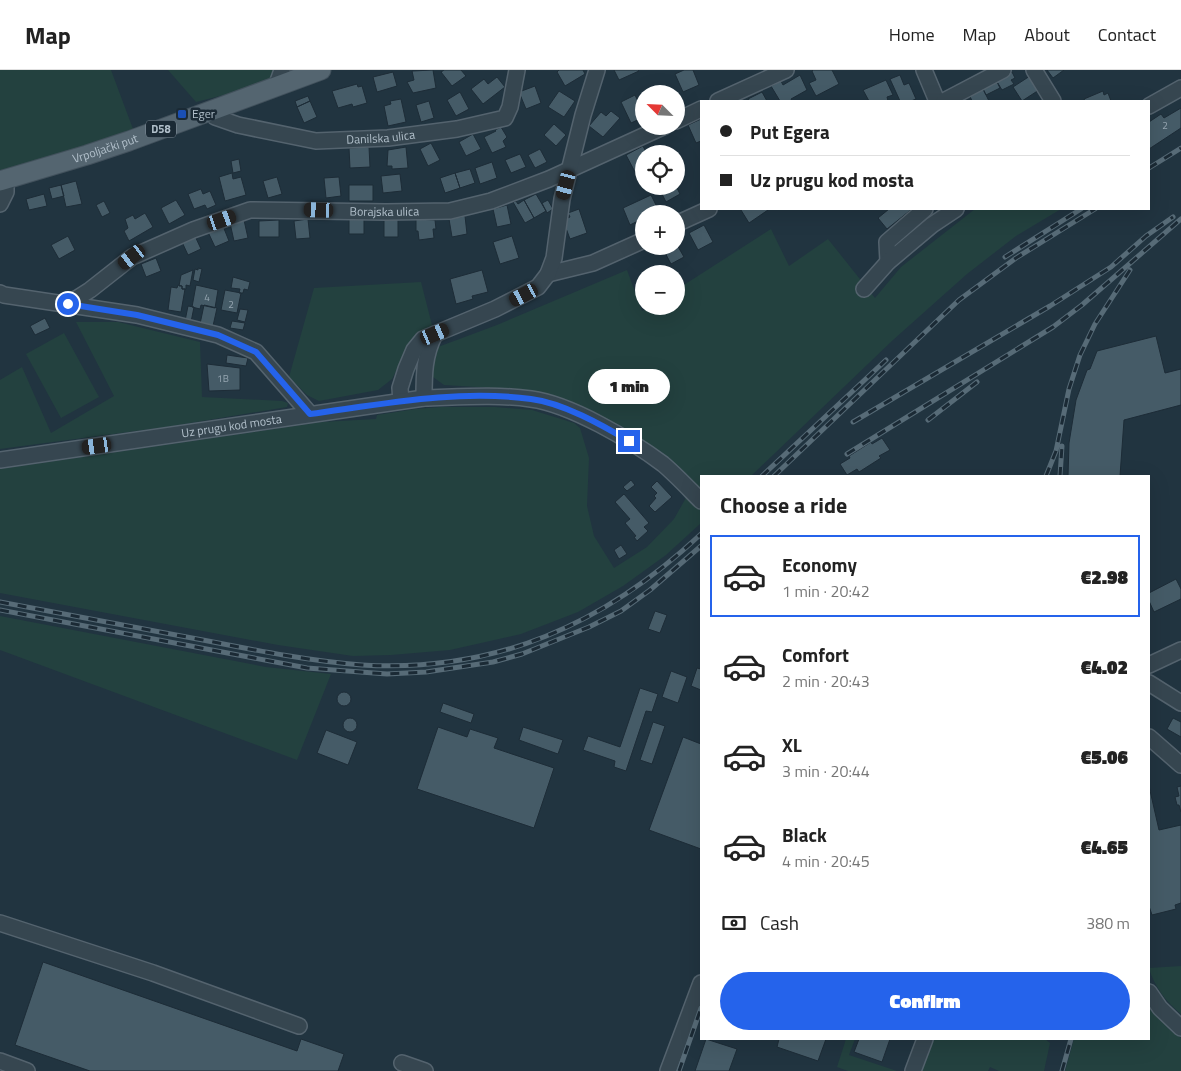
<!DOCTYPE html>
<html lang="en">
<head>
<meta charset="utf-8">
<style>
  body { margin:0; font-family:"Titillium Web",sans-serif; background:#f2f2f2; color:#222; height:100vh; display:flex; flex-direction:column; font-size:19px; white-space:nowrap }
  * { box-sizing:border-box; margin:0 }
  p { font-size:16px; color:#767676 }
  .icon { flex:none; width:28px; height:28px; fill:none; stroke:currentColor; stroke-width:2; stroke-linecap:round; stroke-linejoin:round }
  .map { position:relative; flex:1; overflow:hidden }
  .panel { position:absolute; left:700px; top:405px; width:450px; height:565px; display:flex; flex-direction:column; background:#fff; border-radius:0px; box-shadow:0 5px 20px #0002 }
  .panel>* { flex:none }
  .banner { position:absolute; left:700px; top:30px; width:450px; height:110px; border-radius:0px; box-shadow:0 5px 20px #0002; display:grid; align-content:center; height:110px; padding:0 20px; background:#fff }
  .needle { width:32px; rotate:294deg }
  .fabs { position:absolute; left:635px; top:15px; display:grid; gap:10px }
  .fabs a { display:grid; place-items:center; width:50px; height:50px; border-radius:50%; background:#fff; box-shadow:0 5px 20px #0002; font-size:25px }
  .end { position:absolute; width:22px; height:22px; margin:-11px; border:6px solid #2563eb; background:#fff; box-shadow:0 0 0 2px #fff }
  .from { border-radius:50% }
  .bubble { position:absolute; height:35px; border-radius:18px; background:#fff; box-shadow:0 5px 20px #0002; font-size:16px; font-weight:800; line-height:35px; text-align:center }
  .car { position:absolute; width:15px; height:30px; margin:-15px -8px; border-radius:6px; box-shadow:0 0 4px 1px #0007; background:linear-gradient(#222 24%,#8ab4d8 0 40%,#222 0 76%,#8ab4d8 0 86%,#222 0) }
  .banner b { display:flex; align-items:center; gap:18px; height:48px; font-size:19px }
  .banner b+b { border-top:1px solid #e0e0e0 }
  .banner i { width:12px; height:12px; background:#222 }
  ul { padding:0; list-style:none }
  li { display:flex; align-items:center; gap:15px; height:82px; margin:0 10px 8px; padding:0 10px; border:2px solid transparent; border-radius:0px }
  li div { flex:1 }
  li b { display:block; font-size:19px }
  li em { font-style:normal; font-weight:800 }
  li.on { border-color:#2563eb }
  li>.icon { width:45px; height:45px; stroke-width:1.5 }
  h2 { padding:0 20px; font-size:22px; line-height:60px }
  .pay { display:flex; align-items:center; gap:12px; height:55px; padding:0 20px; font-size:19px }
  .pay p { margin-inline-start:auto }
  .action { display:flex; gap:10px; margin-top:auto; padding:10px 20px }
  .action a { flex:1; height:58px; border-radius:30px; background:#2563eb; color:#fff; font-size:20px; font-weight:800; line-height:58px; text-align:center }
  header { display:flex; align-items:center; gap:30px; box-sizing:border-box; height:70px; padding:0 25px; background:#fff; border-bottom:1px solid #e0e0e0 }
  header strong { font-size:24px }
  nav { display:flex; gap:28px; margin-inline-start:auto; font-size:18px }
  .map>svg:first-child { display:block }
  .green { fill:#23413f }
  .building { fill:#455b67; stroke:#1d2c37 }
  .lines { fill:none; stroke-linecap:round; stroke-linejoin:round }
  .minor-casing { stroke:#54636e; stroke-width:18 }
  .major-casing { stroke:#42515c; stroke-width:21 }
  .minor { stroke:#364650; stroke-width:15 }
  .major { stroke:#546570; stroke-width:19 }
  .rail-casing { stroke:#576b77; stroke-width:5 }
  .rail { stroke:#1b2a35; stroke-width:3; stroke-dasharray:9; stroke-linecap:butt }
  .route { stroke:#2563eb; stroke-width:6 }
  .transit-dot { fill:#1a4fb4; stroke:#1b2a35; stroke-width:2 }
  .labels { text-anchor:middle; stroke-width:5; stroke-linejoin:round; paint-order:stroke }
  .number-label { font-size:10px; fill:#97a7b2 }
  .shield { fill:#1b2a35; stroke:#85939e; stroke-width:1 }
  .shield-label { font-size:11px; font-weight:bold; fill:#b2c0cb }
  .poi-label { font-size:12px; fill:#b2c0cb; stroke:#1b2a35; text-anchor:start }
  .street-label { font-size:12px; fill:#b2c0cb; stroke:#1b2a35 }
</style>
</head>
<body>
<header>
<strong>Map</strong>
<nav><a>Home</a><a>Map</a><a>About</a><a>Contact</a></nav>
</header>
<div class="map">
<svg width="1181" height="1001" viewBox="0 0 1181 1001">
  <rect width="100%" height="100%" fill="#213440"/>
  <path class="green" d="M0,0H111L133,59L70,81L0,101Z
    M168,0H295L232,23L196,32Z
    M975,139H1061L1016,166L967,204L893,270L751,406H701V420L663,383L617,354L568,330L525,320L444,315L433,307L428,294L432,278L438,277L497,255L627,200L642,241L650,236H676V220L771,159L789,196L828,169L875,228L901,197Z
    M421,212L433,259L408,277L392,309L378,320L319,331L307,325L289,307L314,218Z
    M76,252H118L200,272L202,327L282,331L288,333L287,337L166,357L0,379V310L22,297L51,363L114,326Z
    M64,263L99,327L61,348L26,284Z
    M441,337H495L532,340L574,353L580,358L589,388L587,436L594,466L614,498L647,477L674,449L687,426L701,440V453L666,485L623,516L578,542L521,564L450,580L391,585L353,586L278,575L0,523V399L322,352L376,349L377,345L416,339Z
    M0,546L266,597L331,604L297,690L0,580Z
    M1181,896V944C1166,932 1154,916 1149,898Z
    M1149,938L1171,961L1181,968V1001H1065L1074,969H1149Z
    M846,969H855L849,985L897,1001H848L837,997Z
    M934,969H1045L1050,973L1044,1001H999L990,997L988,1001H922Z"/>
  <path class="building" d="M433,0L436,18L413,23L407,12L414,10L412,1Z
    M444,0H461L466,6L452,16L441,2Z
    M559,0H583L585,4L565,16L557,2Z
    M614,0H638L639,1L619,10Z
    M684,0H693L699,15L683,22L675,4Z
    M813,0H832L839,14L816,26L809,13L816,10L812,1Z
    M1047,0H1064L1053,8Z
    M393,2L397,16L377,22L373,7Z
    M1012,2L1015,8L1011,10L1014,14L1002,20L996,10Z
    M800,5L807,20L791,29L792,31H780L771,16L781,11L783,15Z
    M900,5L904,15L909,13L916,29L911,31H900L890,9Z
    M1030,6L1039,20L1022,31L1013,17Z
    M497,7L505,17L483,34L471,19L484,9L488,14Z
    M886,10L893,25L887,27L888,31H869L863,20Z
    M996,10L1000,18L986,25L982,17Z
    M357,14L358,17L362,16L367,33L353,37L352,34L338,38L332,21Z
    M535,16L541,33L526,39L519,22Z
    M982,17L989,31H972L969,24Z
    M559,21L575,31L564,47L548,37Z
    M1103,21L1104,25L1108,23L1111,31H1085L1084,29Z
    M460,22L469,39L456,46L447,30Z
    M762,22L767,31H749L748,29Z
    M635,25L644,44V47L631,53L621,32Z
    M308,26L310,31L297,37L295,31Z
    M401,29L406,52L388,56L384,36L391,34L390,31Z
    M310,31L317,47L304,53L297,37Z
    M429,31L434,48L421,52L416,35Z
    M1181,38V58L1149,79V52L1161,44L1164,48Z
    M611,41L620,48L603,67L589,56L601,42L606,46Z
    M701,49V71L696,73L688,55Z
    M554,54L566,65L556,76L544,65Z
    M501,57L507,67L503,71L506,77L492,83L484,67L496,61L495,60Z
    M473,64L481,79L466,86L459,72Z
    M431,73L440,90L428,96L420,79Z
    M643,76L647,84H644V97L635,102L626,85Z
    M369,77L370,97L350,98L349,78Z
    M406,77L408,98L392,99V96H387L388,80Z
    M540,79L547,92L535,98L528,85Z
    M520,84L526,97L511,103L505,90Z
    M239,89L241,101L233,103L231,91Z
    M492,92L497,108L480,114L475,98Z
    M470,99L475,113L460,118L455,103Z
    M232,103L233,109L241,107L246,125L225,131L219,107Z
    M455,103L460,118L445,123L440,108Z
    M400,104L402,121L383,123L381,106Z
    M277,107L282,124L268,128L263,111Z
    M339,107L341,126L326,128L324,108Z
    M76,111L82,134L66,137L61,115Z
    M61,115L64,126L52,129L49,118Z
    M349,115H373V131H349Z
    M658,116H676L680,124L666,132Z
    M201,119L203,124L210,121L216,135L207,139L205,135L194,139L188,124Z
    M44,124L47,136L29,140L26,129Z
    M536,124L546,141L534,148L524,130Z
    M651,125L659,141L653,144H644V148L630,155L623,138Z
    M176,130L185,145L169,154L161,138Z
    M524,130L534,148L525,153L513,132L516,131L518,134Z
    M548,130L553,139L547,143L542,133Z
    M104,131L110,143L102,147L96,135Z
    M507,135L511,154L497,157L493,139Z
    M579,139L587,163L570,169L563,150L570,147L568,143Z
    M742,139H768V140L749,153L741,140Z
    M889,139H912L887,159L878,148Z
    M145,143L153,157L129,171L124,161L128,158L125,149L133,145L135,149Z
    M364,146V164H349V147Z
    M465,146L467,164L452,167L449,149Z
    M308,149L310,168L296,169L294,151Z
    M384,149H398V167H384Z
    M416,149L435,150L436,159H433L434,168L419,170L418,161H416Z
    M244,150L248,168L234,171L230,153Z
    M279,150V167H259V151Z
    M704,155L713,172L698,180L689,163Z
    M223,156L229,171L215,177L208,162Z
    M68,166L75,180L59,189L51,175Z
    M195,166L201,179L188,185L182,172Z
    M512,166L519,188L500,194L493,172Z
    M676,173L684,187L671,194L662,177L676,176Z
    M156,188L161,201L146,207L141,194Z
    M198,198L202,199L199,212L193,210L195,199L198,200Z
    M193,200L190,216L186,215V219H182V216H179L181,205Z
    M482,200L488,222L472,226L473,229L456,234L450,209Z
    M233,207L250,212L248,220L244,219L243,223H239L240,219L231,218Z
    M178,215L182,216V219H185L181,242L168,240L171,217L177,218Z
    M196,215L218,220L215,238L201,235L200,239L192,237Z
    M225,220L241,223L237,243L221,240Z
    M204,235L217,238L213,256L200,254Z
    M188,236L194,237L191,252L185,251Z
    M240,239L248,240L245,252L237,250Z
    M45,248L50,258L35,265L30,256Z
    M232,251L245,253L243,260L230,258Z
    M1156,266L1165,303L1181,299V335L1124,350L1120,406H1068L1069,373L1076,330L1087,300L1090,299L1097,281Z
    M227,285L248,288L246,296L226,293Z
    M207,294L240,298V320L209,321Z
    M882,368L890,380L879,386L881,388L859,402L857,399L847,405L840,394L850,388L849,386L871,372L872,374Z
    M631,410L635,415L627,421L623,417Z
    M657,411L672,427L655,442L649,436L656,428L654,426L657,423L651,417Z
    M624,424L649,453L644,457L648,461L637,471L634,467L636,466L625,453L630,449L615,432Z
    M621,475L627,484L619,489L614,480Z
    M1176,509L1181,519V529L1154,542L1149,531V523Z
    M655,541L667,545L660,563L648,559Z
    M697,598L701,599V620L691,616Z
    M671,601L687,607L678,633L662,627Z
    M640,618L658,624L652,642L646,641L626,701L614,697L615,691L583,680L588,666L620,677Z
    M337 629a7 7 0 1 1 14 0a7 7 0 1 1-14 0Z
    M443,633L474,644L471,653L440,642Z
    M1173,648L1181,652V667L1167,659Z
    M343 655a7 7 0 1 1 14 0a7 7 0 1 1-14 0Z
    M653,652L665,656L652,694L640,690Z
    M438,657L467,667L470,659L498,668L494,678L554,698L534,758L417,719Z
    M523,657L563,670L558,684L519,670Z
    M326,660L357,672L348,695L317,683Z
    M683,667L701,674V779L649,760Z
    M1149,716L1159,760L1181,755V833L1175,835L1176,839L1152,845L1149,836Z
    M1181,716V742L1179,735H1177L1175,727L1179,726L1177,717Z
    M43,892L297,981L301,969L344,984L338,1001H90L15,975Z
    M706,969L737,979L729,1001H695Z
    M779,969H826L818,991L777,977Z
    M859,969H890L882,992L854,982Z"/>
  <g class="lines">
    <defs>
      <g id="minor">
        <path d="M924,0L937,31"/>
        <path d="M1034,0L1053,31"/>
        <path d="M276,17L282,0"/>
        <path d="M718,31L786,0"/>
        <path d="M944,31L1003,0"/>
        <path d="M1149,36L1181,18"/>
        <path id="s1" d="M211,41L215,47L238,55L316,71L388,68L457,59L505,48L510,37L517,0"/>
        <path d="M676,51L701,39"/>
        <path d="M0,134L6,122V109"/>
        <path d="M676,154L709,139"/>
        <path d="M888,192L887,172L925,139"/>
        <path d="M548,204L593,193L644,170"/>
        <path d="M864,219L888,192L932,155L956,139"/>
        <path d="M0,223L4,225L137,245L218,265L256,282L310,344"/>
        <path id="s2" d="M68,234L90,220L132,187L193,160L250,140L386,142L450,141L491,131L549,109L665,56"/>
        <path d="M424,328C424,305 424,285 435,264"/>
        <path d="M401,331L400,318L406,299L414,280L423,269L495,239L538,217L548,204L554,188L562,129L583,45L597,0"/>
        <path id="s3" d="M0,390L424,328C460,327 496,324 531,329C570,334 631,370 663,394C676,405 689,419 701,431"/>
        <path d="M1149,595L1181,580"/>
        <path d="M1149,613L1181,633"/>
        <path d="M1149,667L1181,695"/>
        <path d="M0,853L153,903L299,956"/>
        <path d="M1149,922L1160,938L1181,958"/>
        <path d="M0,991L27,1001"/>
        <path d="M402,993L425,1001"/>
        <path d="M668,1001L701,913"/>
        <path d="M913,1001L925,969"/>
      </g>
      <g id="major">
        <path id="s4" d="M0,111L87,85L129,71L321,0"/>
      </g>
    </defs>
    <use href="#minor" class="minor-casing"/>
    <use href="#major" class="major-casing"/>
    <use href="#minor" class="minor"/>
    <use href="#major" class="major"/>
    <defs>
      <path id="rail" d="M1149,98L1181,78
        M1005,187L1081,139
        M928,350L977,312
        M853,352L1050,236L1111,197L1146,166L1173,147
        M847,384L1053,257L1082,235L1181,149
        M762,406L886,290
        M774,406L959,230L1016,188L1095,139
        M1046,406L1056,381L1069,319L1080,285L1095,254L1130,200
        M1060,406L1062,376
        M0,532C69,545 139,558 208,571C259,581 310,591 362,595C496,603 605,554 701,464
        M0,540L307,598L387,604L426,602L493,592L522,584L589,557L621,541L650,520L701,476
        M679,1001L701,938
        M1062,1001L1071,969"/>
    </defs>
    <use href="#rail" class="rail-casing"/>
    <use href="#rail" class="rail"/>
  </g>
  <g class="lines">
    <path class="route" d="M68,234L137,245L218,265L256,282L310,344C383,334 458,319 531,329C563,333 602,355 629,371"/>
  </g>
  <rect class="transit-dot" x="177" y="39" width="10" height="10" rx="2.5"/>
  <g class="labels">
    <g class="number-label">
      <text x="1165" y="59">2</text>
      <text x="207" y="231">4</text>
      <text x="231" y="238">2</text>
      <text x="223" y="312">1B</text>
    </g>
    <rect class="shield" x="146" y="50.5" width="30" height="17" rx="4"/>
    <g class="shield-label">
      <text x="161" y="63">D58</text>
    </g>
    <g class="poi-label">
      <text x="192" y="48">Eger</text>
    </g>
    <g class="street-label">
      <text dy="4" stroke="none"><textPath href="#s1" startOffset="176">Danilska ulica</textPath></text>
      <text dy="4" stroke="none"><textPath href="#s4" startOffset="110">Vrpoljački put</textPath></text>
      <text dy="4" stroke="none"><textPath href="#s2" startOffset="341">Borajska ulica</textPath></text>
      <text dy="4" stroke="none"><textPath href="#s3" startOffset="234">Uz prugu kod mosta</textPath></text>
    </g>
  </g>
</svg>
<div class="fabs">
<a><svg class="needle" viewBox="-14 -14 28 28"><path d="M0-13l5 13h-10z" fill="#e53935"/><path d="M0 13l5-13h-10z" fill="#767676"/></svg></a>
<a><svg class="icon" aria-label="locate" viewBox="0 0 24 24"><circle cx="12" cy="12" r="6"/><path d="M12 2v4M12 18v4M2 12h4M18 12h4"/></svg></a>
<a>+</a>
<a>−</a>
</div>
<i class="end from" style="left:68px;top:234px"></i>
<i class="end" style="left:629px;top:371px"></i>
<div class="bubble" style="left:588px;top:299px;width:82px">1 min</div>
<i class="car" style="left:566px;top:115px;rotate:195deg"></i>
<i class="car" style="left:319px;top:140px;rotate:272deg"></i>
<i class="car" style="left:222px;top:150px;rotate:71deg"></i>
<i class="car" style="left:132px;top:187px;rotate:232deg"></i>
<i class="car" style="left:524px;top:225px;rotate:243deg"></i>
<i class="car" style="left:435px;top:264px;rotate:67deg"></i>
<i class="car" style="left:97px;top:376px;rotate:262deg"></i>
<div class="banner">
<b><i class="from"></i>Put Egera</b>
<b><i></i>Uz prugu kod mosta</b>
</div>
<section class="panel">
<h2>Choose a ride</h2>
<ul>
<li class="on"><svg class="icon" aria-label="car" viewBox="0 0 24 24"><path d="M5 17H2v-5l4-1 3-4h7l3 4 3 1v5h-3M9 17h6M6 11h13"/><circle cx="7" cy="17" r="2"/><circle cx="17" cy="17" r="2"/></svg><div><b>Economy</b><p>1 min · 20:42</p></div><em>€2.98</em></li>
<li><svg class="icon" aria-label="car" viewBox="0 0 24 24"><path d="M5 17H2v-5l4-1 3-4h7l3 4 3 1v5h-3M9 17h6M6 11h13"/><circle cx="7" cy="17" r="2"/><circle cx="17" cy="17" r="2"/></svg><div><b>Comfort</b><p>2 min · 20:43</p></div><em>€4.02</em></li>
<li><svg class="icon" aria-label="car" viewBox="0 0 24 24"><path d="M5 17H2v-5l4-1 3-4h7l3 4 3 1v5h-3M9 17h6M6 11h13"/><circle cx="7" cy="17" r="2"/><circle cx="17" cy="17" r="2"/></svg><div><b>XL</b><p>3 min · 20:44</p></div><em>€5.06</em></li>
<li><svg class="icon" aria-label="car" viewBox="0 0 24 24"><path d="M5 17H2v-5l4-1 3-4h7l3 4 3 1v5h-3M9 17h6M6 11h13"/><circle cx="7" cy="17" r="2"/><circle cx="17" cy="17" r="2"/></svg><div><b>Black</b><p>4 min · 20:45</p></div><em>€4.65</em></li>
</ul>
<div class="pay"><svg class="icon" aria-label="cash" viewBox="0 0 24 24"><path d="M3 7h18v10H3z"/><circle cx="12" cy="12" r="2"/></svg>Cash<p>380 m</p></div>
<div class="action"><a>Confirm</a></div>
</section>
</div>
</body>
</html>
